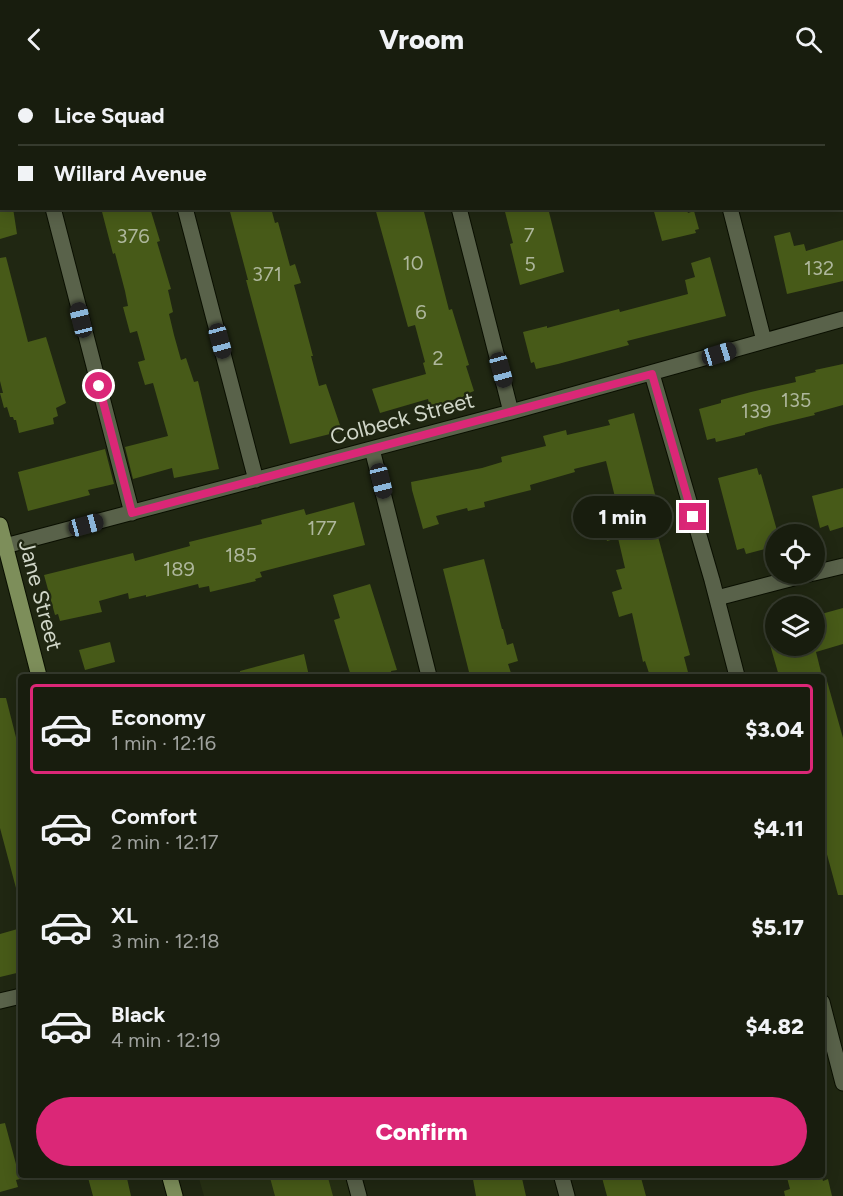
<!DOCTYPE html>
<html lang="en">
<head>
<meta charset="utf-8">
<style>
  body { margin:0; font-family:Figtree,sans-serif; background:#212617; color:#f1f3f6; height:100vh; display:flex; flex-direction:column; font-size:22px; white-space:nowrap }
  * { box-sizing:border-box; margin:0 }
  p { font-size:20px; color:#9fa29e }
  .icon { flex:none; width:33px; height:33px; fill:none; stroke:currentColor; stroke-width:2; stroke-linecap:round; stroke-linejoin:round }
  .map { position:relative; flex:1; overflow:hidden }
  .sheet { position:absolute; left:18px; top:596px; width:807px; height:504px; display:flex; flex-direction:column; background:#181d0e; border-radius:6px; box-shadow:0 3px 15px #0003,0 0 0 2px #363b2e }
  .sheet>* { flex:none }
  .top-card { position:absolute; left:0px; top:0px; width:843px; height:132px; box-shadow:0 3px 15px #0003,0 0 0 2px #363b2e; display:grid; align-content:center; height:132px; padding:0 18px; background:#181d0e }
  .buttons { position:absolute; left:765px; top:446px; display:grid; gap:12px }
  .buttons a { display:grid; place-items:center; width:60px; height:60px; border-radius:50%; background:#181d0e; box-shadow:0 3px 15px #0003,0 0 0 2px #363b2e; font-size:30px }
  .end { position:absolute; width:27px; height:27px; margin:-14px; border:8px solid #db2777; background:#fff; box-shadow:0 0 0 3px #fff }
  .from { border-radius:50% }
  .bubble { position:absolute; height:42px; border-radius:21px; background:#181d0e; box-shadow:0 3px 15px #0003,0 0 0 2px #363b2e; font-size:20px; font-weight:800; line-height:42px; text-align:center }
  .car { position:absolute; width:18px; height:36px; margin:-18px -9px; border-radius:8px; box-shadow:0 0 4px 2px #0007; background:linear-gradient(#222 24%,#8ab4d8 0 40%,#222 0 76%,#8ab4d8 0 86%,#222 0) }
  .top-card b { display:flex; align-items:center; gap:21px; height:57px; font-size:22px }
  .top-card b+b { border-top:2px solid #363b2e }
  .top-card i { width:15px; height:15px; background:#f1f3f6 }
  ul { padding:10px 0 0; list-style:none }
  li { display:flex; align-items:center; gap:18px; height:90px; margin:0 12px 9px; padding:0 6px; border:3px solid transparent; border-radius:6px }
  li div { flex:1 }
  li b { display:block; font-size:22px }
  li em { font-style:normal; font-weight:800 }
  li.active { border-color:#db2777 }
  li>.icon { width:54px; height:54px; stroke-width:1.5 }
  .button { display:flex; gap:12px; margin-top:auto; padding:12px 18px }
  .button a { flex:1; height:69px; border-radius:36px; background:#db2777; color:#fff; font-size:24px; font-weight:800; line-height:69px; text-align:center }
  header { display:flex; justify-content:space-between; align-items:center; height:78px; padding:0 18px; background:#181d0e; font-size:27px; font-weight:800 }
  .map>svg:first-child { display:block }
  .built { fill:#273014 }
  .building { fill:#475a18 }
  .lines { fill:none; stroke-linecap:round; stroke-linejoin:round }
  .minor-casing { stroke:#0a0f00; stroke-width:17 }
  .major-casing { stroke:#0a0f00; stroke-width:17 }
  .minor { stroke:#59624a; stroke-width:15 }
  .major { stroke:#7d8e5a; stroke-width:15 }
  .route { stroke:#db2777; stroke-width:8 }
  .labels { text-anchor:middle; stroke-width:4.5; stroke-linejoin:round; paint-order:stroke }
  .number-label { font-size:20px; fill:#aeb79c }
  .street-label { font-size:22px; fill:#d0d6c8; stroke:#202712 }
</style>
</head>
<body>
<header><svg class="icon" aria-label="back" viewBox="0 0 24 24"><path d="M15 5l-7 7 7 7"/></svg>Vroom<svg class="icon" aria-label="search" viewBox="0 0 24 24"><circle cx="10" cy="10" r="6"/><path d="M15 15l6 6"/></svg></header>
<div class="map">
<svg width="843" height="1118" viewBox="0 0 843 1118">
  <rect width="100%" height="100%" fill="#202712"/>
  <path class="built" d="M198,1097H348L354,1118H204Z"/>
  <path class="building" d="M0,111H2V130H13L17,156L0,161Z
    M101,130H150L160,163L157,164L171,211L168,212L173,234L169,236L174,257L181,282L186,280L194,304L198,303L219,391L174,400L172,390L133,401L125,369L168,358L153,305L145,307L138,284L145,282L137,253L130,255L123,229L128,228L125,213L115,175L113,176Z
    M229,130H271L275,145L278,144L290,188L295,186L301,205L294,207L313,278H311L319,308L326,306L342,353L290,366L246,202H248Z
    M375,130H423L449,232L452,231L469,287L466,288L474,313L469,315V317L430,329L428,321L380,335L372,311L426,296L423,285L425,284L415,247L408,249Z
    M504,130H548L564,194L520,207L510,166L513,165Z
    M653,130H686L688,135L694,133L699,151L695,152L696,155L662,163Z
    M790,154L794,168L804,166L806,173L843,162V203L787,216L774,158Z
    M6,179L28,264L46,259L66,325L56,330L58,338L53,340L54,346L19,355L16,342H14L13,339H10L7,329L4,330L0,315H3L0,303V180Z
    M710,179L726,238L627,263L629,267L558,286L536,291L534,284L531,285L523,254L547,248V250L619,231L620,234L688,216L685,202L695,199L691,185Z
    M843,286V327L814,335L815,337L769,348L745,355V357L716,364L715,360L707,362L699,331L721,325V322L751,314L796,304L795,299L816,294L815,292Z
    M634,335L658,428L650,429L690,577L684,579L689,598H650L645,583L643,584L632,535L619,539L612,514L622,511L616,492L625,490L618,460L607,463L602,445L620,439L606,383L574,391L575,394L530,407L531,412L484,424L485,429L468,433L467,430L436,438L439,446L423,451L412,412L411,404L482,390L502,384L501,379L546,368L543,358L566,352L567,357L610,347L608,342Z
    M105,371L114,406L88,412L90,417L28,433L18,394Z
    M757,390L759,397L761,396L778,456H776V468L746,476L744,470L737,472L718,400Z
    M843,410V449L830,453L828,447L820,450L812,418Z
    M354,424L365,467L260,494L262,499L255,501L256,503L210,514L209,508L199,510L198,506L146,519V517L129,521L128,515L99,523L102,534L60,543L58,536L55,537L44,497L133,475L135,483L190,468L189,464L262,446L261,442L304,431L306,437Z
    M484,481L502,551H503L507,567L513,565L518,583L508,586L512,598H470L443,491Z
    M370,506L397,592L391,593L392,598H351L334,542L340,540L333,517Z
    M843,530V566L816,574L822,598H779L770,567H814V570V538Z
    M110,564L115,584L85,592L79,572Z
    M304,576L309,598H240V593Z
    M822,603H827L843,660V817H838L822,758Z
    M0,620H6L21,679V809L16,810L0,750Z
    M21,850V894L0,899V856Z
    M5,1045L20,1101L16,1102L18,1109L0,1114V1046Z
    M87,1096H126L131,1118H93Z
    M269,1096H327L333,1118H275Z
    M472,1096H521L526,1118H476Z
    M601,1096H640L646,1118H607Z
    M786,1096H821L823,1103L828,1101L832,1118H785L784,1113L790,1111Z"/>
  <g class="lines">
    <defs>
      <path id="minor" d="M19,0V2
        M150,0L151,2
        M426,0V2
        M696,0L697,2
        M53,130L132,435
        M185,130L256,402
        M459,130L511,334
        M730,130L764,263
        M652,296L712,502L737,598
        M372,371L429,598
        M5,468L511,334L843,241
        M814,495L843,488
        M717,520L813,495
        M0,923L21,918
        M822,924L843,1005
        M353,1096L359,1118
        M561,1096L567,1118"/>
      <path id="major" d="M0,447L39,598
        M169,1096L175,1118"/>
    </defs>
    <use href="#minor" class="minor-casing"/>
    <use href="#major" class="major-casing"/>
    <use href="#minor" class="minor"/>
    <use href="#major" class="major"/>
  </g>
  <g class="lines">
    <path class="route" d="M99,308L132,435L652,296L693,439"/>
  </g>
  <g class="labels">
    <g class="number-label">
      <text x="529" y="164">7</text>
      <text x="133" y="165">376</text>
      <text x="413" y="192">10</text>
      <text x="530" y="193">5</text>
      <text x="819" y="197">132</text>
      <text x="267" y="203">371</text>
      <text x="421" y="241">6</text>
      <text x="438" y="287">2</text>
      <text x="796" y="329">135</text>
      <text x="756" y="340">139</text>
      <text x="322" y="457">177</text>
      <text x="241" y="484">185</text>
      <text x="179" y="498">189</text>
    </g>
    <g class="street-label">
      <text transform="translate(402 340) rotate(-15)" y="8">Colbeck Street</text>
      <text transform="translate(41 517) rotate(75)" y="8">Jane Street</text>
    </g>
  </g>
</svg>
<div class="buttons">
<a><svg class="icon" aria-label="locate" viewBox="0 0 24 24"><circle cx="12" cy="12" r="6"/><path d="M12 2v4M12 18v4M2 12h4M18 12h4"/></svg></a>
<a><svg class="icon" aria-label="layers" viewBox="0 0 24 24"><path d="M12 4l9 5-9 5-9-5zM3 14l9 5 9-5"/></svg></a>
</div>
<i class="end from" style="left:99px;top:308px"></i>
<i class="end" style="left:693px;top:439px"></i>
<div class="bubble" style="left:573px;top:418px;width:99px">1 min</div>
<i class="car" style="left:81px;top:242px;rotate:346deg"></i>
<i class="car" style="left:220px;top:263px;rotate:165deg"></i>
<i class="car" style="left:719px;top:276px;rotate:73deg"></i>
<i class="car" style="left:501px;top:292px;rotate:165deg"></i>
<i class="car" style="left:381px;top:403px;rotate:166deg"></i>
<i class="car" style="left:86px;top:447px;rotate:75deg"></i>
<div class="top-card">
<b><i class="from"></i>Lice Squad</b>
<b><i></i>Willard Avenue</b>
</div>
<section class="sheet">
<ul>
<li class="active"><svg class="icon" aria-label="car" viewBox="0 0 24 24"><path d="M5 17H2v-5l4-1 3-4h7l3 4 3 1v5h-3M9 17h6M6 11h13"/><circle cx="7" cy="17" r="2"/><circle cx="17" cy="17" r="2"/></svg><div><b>Economy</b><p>1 min · 12:16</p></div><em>$3.04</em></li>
<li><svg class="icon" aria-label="car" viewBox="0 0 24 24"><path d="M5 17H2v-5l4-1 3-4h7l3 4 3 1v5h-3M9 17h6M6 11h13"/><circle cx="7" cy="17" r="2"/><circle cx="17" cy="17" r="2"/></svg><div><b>Comfort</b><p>2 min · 12:17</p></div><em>$4.11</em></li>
<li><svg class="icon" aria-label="car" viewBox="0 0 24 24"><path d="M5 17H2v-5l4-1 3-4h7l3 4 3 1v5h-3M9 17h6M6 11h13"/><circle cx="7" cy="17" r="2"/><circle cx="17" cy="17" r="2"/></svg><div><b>XL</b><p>3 min · 12:18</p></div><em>$5.17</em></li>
<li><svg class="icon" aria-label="car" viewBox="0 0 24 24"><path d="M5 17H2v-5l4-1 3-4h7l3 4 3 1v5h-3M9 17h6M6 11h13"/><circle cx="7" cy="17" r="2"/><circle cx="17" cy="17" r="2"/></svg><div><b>Black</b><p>4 min · 12:19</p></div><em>$4.82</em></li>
</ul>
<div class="button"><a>Confirm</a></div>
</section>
</div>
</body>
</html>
